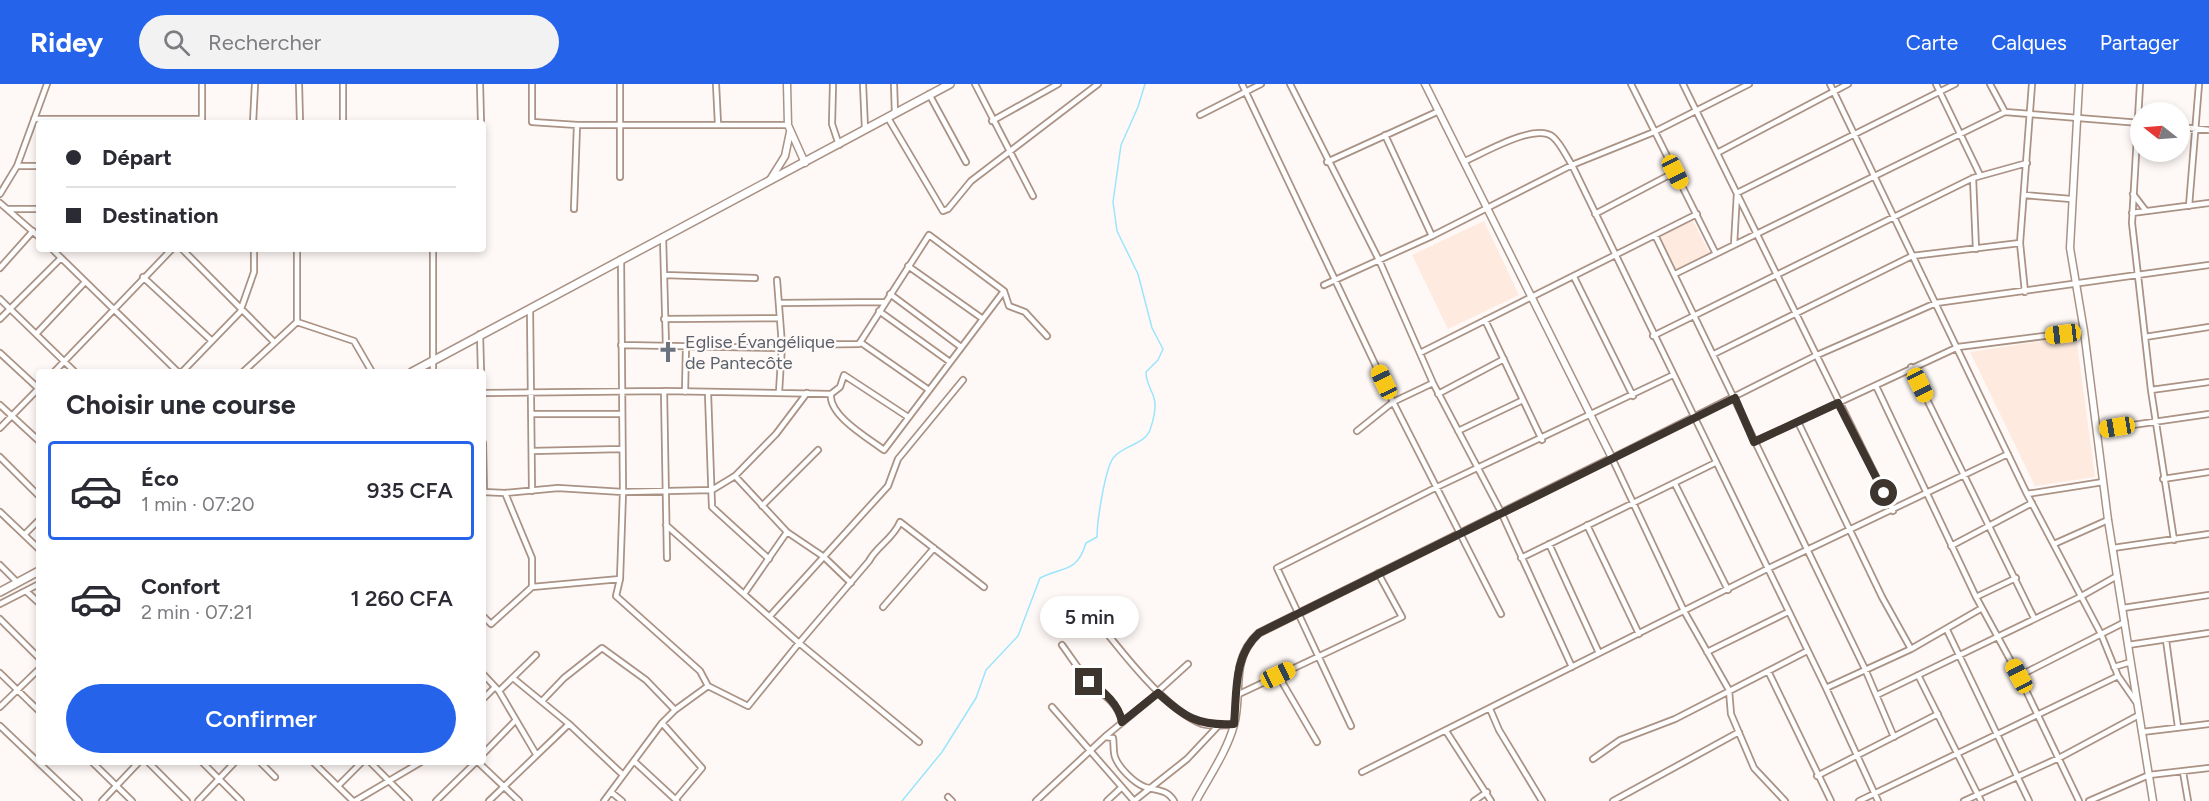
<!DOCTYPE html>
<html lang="fr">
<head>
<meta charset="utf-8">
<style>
  body { margin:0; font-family:Figtree,sans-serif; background:#f2f2f3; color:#2b2b33; height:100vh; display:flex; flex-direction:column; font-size:22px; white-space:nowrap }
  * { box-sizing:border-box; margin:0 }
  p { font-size:20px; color:#7c7c81 }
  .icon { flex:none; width:33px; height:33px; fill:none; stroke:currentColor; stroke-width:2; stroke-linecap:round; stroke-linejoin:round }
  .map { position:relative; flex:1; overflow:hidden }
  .panel { position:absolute; left:36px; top:285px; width:450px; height:396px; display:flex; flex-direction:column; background:#fff; border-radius:6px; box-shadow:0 3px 9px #0003 }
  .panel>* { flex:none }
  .top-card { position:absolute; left:36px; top:36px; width:450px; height:132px; border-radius:6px; box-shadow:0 3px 9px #0003; display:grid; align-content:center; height:132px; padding:0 30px; background:#fff }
  .needle { width:39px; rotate:287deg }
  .tools { position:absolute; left:2130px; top:18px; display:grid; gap:12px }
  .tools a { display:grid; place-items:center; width:60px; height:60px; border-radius:50%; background:#fff; box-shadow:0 3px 9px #0003; font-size:30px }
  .end { position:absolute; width:27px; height:27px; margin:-14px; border:8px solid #3f352f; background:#fff; box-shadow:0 0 0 3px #fff }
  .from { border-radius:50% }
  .bubble { position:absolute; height:42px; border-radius:21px; background:#fff; box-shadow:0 3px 9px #0003; font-size:20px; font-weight:600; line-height:42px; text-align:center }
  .car { position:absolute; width:18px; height:36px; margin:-18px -9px; border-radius:8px; box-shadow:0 0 4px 2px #0007; background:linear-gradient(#f5c518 24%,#345 0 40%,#f5c518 0 76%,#345 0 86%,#f5c518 0) }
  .top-card b { display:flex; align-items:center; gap:21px; height:57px; font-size:22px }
  .top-card b+b { border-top:2px solid #e1e1e2 }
  .top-card i { width:15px; height:15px; background:#2b2b33 }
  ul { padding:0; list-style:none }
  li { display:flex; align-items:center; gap:18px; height:99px; margin:0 12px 9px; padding:0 18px; border:3px solid transparent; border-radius:6px }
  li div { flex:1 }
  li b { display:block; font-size:22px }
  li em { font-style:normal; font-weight:600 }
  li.on { border-color:#2563eb }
  li>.icon { width:54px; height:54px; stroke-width:1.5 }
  h2 { padding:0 30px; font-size:27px; line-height:72px }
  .button { display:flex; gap:12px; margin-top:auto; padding:12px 30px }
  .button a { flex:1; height:69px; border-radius:36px; background:#2563eb; color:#fff; font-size:24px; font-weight:600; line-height:69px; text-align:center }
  header { display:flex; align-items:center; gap:36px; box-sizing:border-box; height:84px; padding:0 30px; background:#2563eb; color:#fff }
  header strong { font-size:28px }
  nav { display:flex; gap:33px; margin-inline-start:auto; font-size:21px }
  .search { width:420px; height:54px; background:#f2f2f3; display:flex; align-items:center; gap:15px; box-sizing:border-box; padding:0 21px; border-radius:33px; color:#7c7c81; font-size:22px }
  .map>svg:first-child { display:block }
  .built { fill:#feeadf }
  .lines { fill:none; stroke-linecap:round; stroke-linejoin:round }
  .stream { stroke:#9ae5fd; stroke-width:1.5 }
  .street-casing { stroke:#aa9285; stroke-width:8 }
  .secondary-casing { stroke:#aa9285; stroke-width:9 }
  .primary-casing { stroke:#aa9285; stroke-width:10 }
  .street { stroke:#fff; stroke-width:4.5 }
  .secondary { stroke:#fff; stroke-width:6 }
  .primary { stroke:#fff; stroke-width:7 }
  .route { stroke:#3f352f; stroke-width:8 }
  .labels { text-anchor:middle; stroke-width:4.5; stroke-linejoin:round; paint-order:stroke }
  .worship-label { font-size:18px; fill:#5b616d; stroke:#fef9f6; text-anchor:start }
</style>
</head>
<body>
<header>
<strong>Ridey</strong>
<div class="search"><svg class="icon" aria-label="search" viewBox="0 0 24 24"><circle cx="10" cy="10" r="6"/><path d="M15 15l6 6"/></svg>Rechercher</div>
<nav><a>Carte</a><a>Calques</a><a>Partager</a></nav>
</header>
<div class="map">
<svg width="2209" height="717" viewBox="0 0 2209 717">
  <rect width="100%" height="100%" fill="#fef9f6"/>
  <path class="built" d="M1692,135L1710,170L1676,188L1658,153Z
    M1484,137L1519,211L1448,245L1412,171Z
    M2076,252L2095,393L2035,402L1970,268Z"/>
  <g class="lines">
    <path class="stream" d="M902,717L942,668L976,614L986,586L1018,552L1040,494C1064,482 1077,489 1086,459L1097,453C1097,438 1105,383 1114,373C1124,361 1144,361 1150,346C1153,338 1157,322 1154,314C1151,304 1146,299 1146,288L1158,276L1163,265L1152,244L1138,190L1117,147L1113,118L1121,61L1138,23L1145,0"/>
    <defs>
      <path id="street" d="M202,0V39
        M299,0L300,39
        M480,0L481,39
        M532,0V38L577,41H788
        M716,0L718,40
        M833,0L832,40L839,61
        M863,0L865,45
        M894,0L895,30
        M975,0L1033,112
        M1242,0L1393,318L1501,530
        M1290,0L1379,176L1433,299L1501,428L1572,583
        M1631,0L1716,170
        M1683,0L1893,427
        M1830,0L2027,410L2101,550L2118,592L2136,618
        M1936,0L1980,91
        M1990,0L2005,28
        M2140,0L2132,139L2151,306L2174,456
        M929,10L966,78
        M1200,31L1261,0
        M888,34L943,127L948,125L971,97L1098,0
        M34,35H202
        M992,37L1058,0
        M253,39L255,0
        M343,39V0
        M2180,43L2209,46
        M1385,51L1432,152
        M1717,69L1848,0
        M1465,77C1484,69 1536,38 1553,53C1561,60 1566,72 1572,81L1826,604L1878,717
        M1327,78L1439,27
        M17,82H39
        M620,93V0
        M1973,94L1976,165
        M0,110L17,82L47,0
        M2133,110L2146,127
        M2024,111L2071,115
        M0,119L39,153
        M2189,122L2199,0
        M8,125H39
        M574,125L577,41
        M2132,129L2209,119
        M1595,130L1675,88
        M1655,151L1865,585L1894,653
        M663,153L666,262
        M1734,161L1737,109L1955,0
        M52,165L178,288
        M182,165L274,258
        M621,175L623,408L620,495L616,512L700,587L708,602L748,622L799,559L919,658
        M908,182L983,235
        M0,184L33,147
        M1675,190L2005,28L2140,39
        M664,191L755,194
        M143,193L212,257
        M1574,193L1633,312
        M777,196L782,261L779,308
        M1324,201L1432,152L1572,81L1654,48L1749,0
        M2025,208L2020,159L2032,0
        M890,210L961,263
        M0,215L75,288
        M779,219L885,218
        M530,225L532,407
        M879,227L950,278
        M0,235L61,174
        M664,235L780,234
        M1485,236L1542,356
        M297,238L354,257L372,288
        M37,249L85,198
        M480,250L481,288
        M1653,252L1973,94L2027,79
        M2145,253L2209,243
        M860,258L929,306
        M621,261L782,264
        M782,261L859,260L929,151L1004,207L1009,222L1025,228L1047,252
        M0,269L39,305
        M1420,269L1697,130
        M1714,270L1912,172L2020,159
        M1911,283L2034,534
        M54,288L172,165
        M182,288L240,228L254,188V165
        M243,288L297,238V165
        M433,288V165
        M1876,302L1976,513L2019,592L2079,717
        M2151,306L2209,298
        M664,307L667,474
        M685,308L686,262
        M483,309L664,307L831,310L840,303L844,291L908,333
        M708,309L712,423L769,475
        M831,310C828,331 868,354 884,366L1004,207
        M1438,310L1504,275
        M0,321L39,357
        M533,330H622
        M1798,338L1882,513L1911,565
        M0,344L39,304
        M2098,346L2209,330
        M1357,347L1393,318L1433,299
        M1458,347L1523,316
        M1754,358L1958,263L2084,247
        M483,359L484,408
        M532,367L622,365
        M0,373L39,412
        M735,392L787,448L824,473L851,499
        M2163,395L2209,388
        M1675,400L1728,506
        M483,408L505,409L558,404L623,408L712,406L735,392L776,350L807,309
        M2027,410L2103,398
        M762,422L818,366
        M0,428L39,465
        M666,441L799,559L869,477C877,462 893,455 900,438L984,503
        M1587,441L1639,550
        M24,451L39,436
        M1549,460L1599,569
        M2054,460L2108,436
        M1951,462L2032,419
        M2113,464L2209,450
        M1521,474L1715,379
        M0,481L17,498
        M532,503L620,495
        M26,507L39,519
        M744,510L787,448
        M1976,513L2016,494
        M0,520L39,500
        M883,523L934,464
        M2123,524L2209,511
        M483,532L491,540L532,503V474L505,409
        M770,532L888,402L898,375L963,296
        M1095,534C1119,565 1166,626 1202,640C1212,643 1224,641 1234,641
        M0,535L39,574
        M1947,546L2029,717
        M2166,556L2178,643
        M1062,561C1071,573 1078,585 1088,596C1101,611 1118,617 1122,638
        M2128,561L2209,549
        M1707,568L1788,528
        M2114,583L2131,578
        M1768,587L1831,717
        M0,589L39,627
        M483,590L499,607L536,670
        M1278,591L1317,658
        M1918,591L1981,717
        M2019,592L2125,538
        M513,594L569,640L623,691
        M1826,604L1911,565L1982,524
        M499,607L536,571
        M1157,608L1188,580
        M1237,611L1402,533L1378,489
        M1877,611L2080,513L2117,492
        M483,615L495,603
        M542,617L564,594L602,564L646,596L675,626
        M0,623L39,585
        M1052,623L1134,717
        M1490,625L1499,646L1542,717
        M662,639L702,684L676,715
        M0,642L79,717
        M1351,642L1277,484L1437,403L1673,291
        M1446,647L1491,717
        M2142,648L2209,640
        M1105,653L1113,654C1114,660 1113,667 1115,673C1119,684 1134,699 1145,703C1157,707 1167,705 1174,717
        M483,670L516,636
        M1593,675L1620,656L1675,635L1807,567
        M92,678L132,717
        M148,678L187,717
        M202,678L241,717
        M260,678L275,693
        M313,678L353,717
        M370,678L409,717
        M478,678L519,717
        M635,678L677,717
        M1362,688L1767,485L2008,370
        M2183,688L2188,717
        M1817,692L1938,630
        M338,702L362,678
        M611,708L622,717
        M948,713L952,717
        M102,717L139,678
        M198,717L235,678
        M355,717L421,678
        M436,717L476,678
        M489,717L569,640
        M604,717L662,639L675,626L708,602
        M1036,717L1107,651L1158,609
        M1107,717L1122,703
        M1134,717L1187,675L1219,641
        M1474,717L1487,708
        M1613,717L1739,648
        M1785,717L1754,684L1731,630L1729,606L1684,527L1612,374L1815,272L1936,219L2209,181
        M1859,717L2118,592
        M1964,717L2059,674L2139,631
        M2089,717L2149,691L2209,684"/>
      <path id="secondary" d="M787,0L788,41L805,79
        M2079,0L2070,164L2084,247L2108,436L2153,717
        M770,96L785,72L790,48
        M1196,717C1209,693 1227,667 1234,641C1243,607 1229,576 1259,549L1612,374L1425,0"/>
      <path id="primary" d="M412,288L950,0
        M0,508L39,487"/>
    </defs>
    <use href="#street" class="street-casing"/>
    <use href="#secondary" class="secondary-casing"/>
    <use href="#primary" class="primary-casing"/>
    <use href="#street" class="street"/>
    <use href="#secondary" class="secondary"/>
    <use href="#primary" class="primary"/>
  </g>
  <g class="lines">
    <path class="route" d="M1089,598C1104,607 1119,621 1122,638L1158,609C1184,633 1198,642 1234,640C1237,608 1233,572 1259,549L1735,314L1754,358L1838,319L1884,409"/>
  </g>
  <defs>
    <symbol id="church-bare" viewBox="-9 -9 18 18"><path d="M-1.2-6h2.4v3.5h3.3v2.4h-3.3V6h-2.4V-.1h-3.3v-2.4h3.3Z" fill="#6b7280" stroke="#fef9f6" stroke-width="2.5" paint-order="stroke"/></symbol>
  </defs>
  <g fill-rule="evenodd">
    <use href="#church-bare" x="653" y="253" width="30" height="30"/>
  </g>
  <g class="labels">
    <g class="worship-label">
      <text x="685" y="264">Eglise Évangélique<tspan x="685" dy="21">de Pantecôte</tspan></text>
    </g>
  </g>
</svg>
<div class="tools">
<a><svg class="needle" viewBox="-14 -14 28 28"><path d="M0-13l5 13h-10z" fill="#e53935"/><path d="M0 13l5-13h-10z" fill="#7c7c81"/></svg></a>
</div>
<i class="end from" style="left:1884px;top:409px"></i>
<i class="end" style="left:1089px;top:598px"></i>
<div class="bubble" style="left:1040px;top:512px;width:99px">5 min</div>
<i class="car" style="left:1675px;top:88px;rotate:153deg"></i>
<i class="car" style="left:2063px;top:250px;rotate:263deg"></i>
<i class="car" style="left:1384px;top:298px;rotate:335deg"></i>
<i class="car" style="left:1920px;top:301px;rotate:154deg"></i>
<i class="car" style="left:2117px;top:343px;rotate:261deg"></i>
<i class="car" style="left:1278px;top:591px;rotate:65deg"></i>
<i class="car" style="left:2019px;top:592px;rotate:332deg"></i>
<div class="top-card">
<b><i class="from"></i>Départ</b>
<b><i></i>Destination</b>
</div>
<section class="panel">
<h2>Choisir une course</h2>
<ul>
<li class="on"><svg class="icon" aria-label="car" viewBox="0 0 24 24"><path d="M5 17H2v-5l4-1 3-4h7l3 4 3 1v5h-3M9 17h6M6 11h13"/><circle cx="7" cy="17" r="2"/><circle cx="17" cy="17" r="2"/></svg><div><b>Éco</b><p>1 min · 07:20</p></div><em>935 CFA</em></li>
<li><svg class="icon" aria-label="car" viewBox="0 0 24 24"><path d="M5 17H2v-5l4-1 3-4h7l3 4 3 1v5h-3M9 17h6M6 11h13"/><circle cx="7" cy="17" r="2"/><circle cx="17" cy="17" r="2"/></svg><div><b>Confort</b><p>2 min · 07:21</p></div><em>1 260 CFA</em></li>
</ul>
<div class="button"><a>Confirmer</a></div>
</section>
</div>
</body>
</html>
